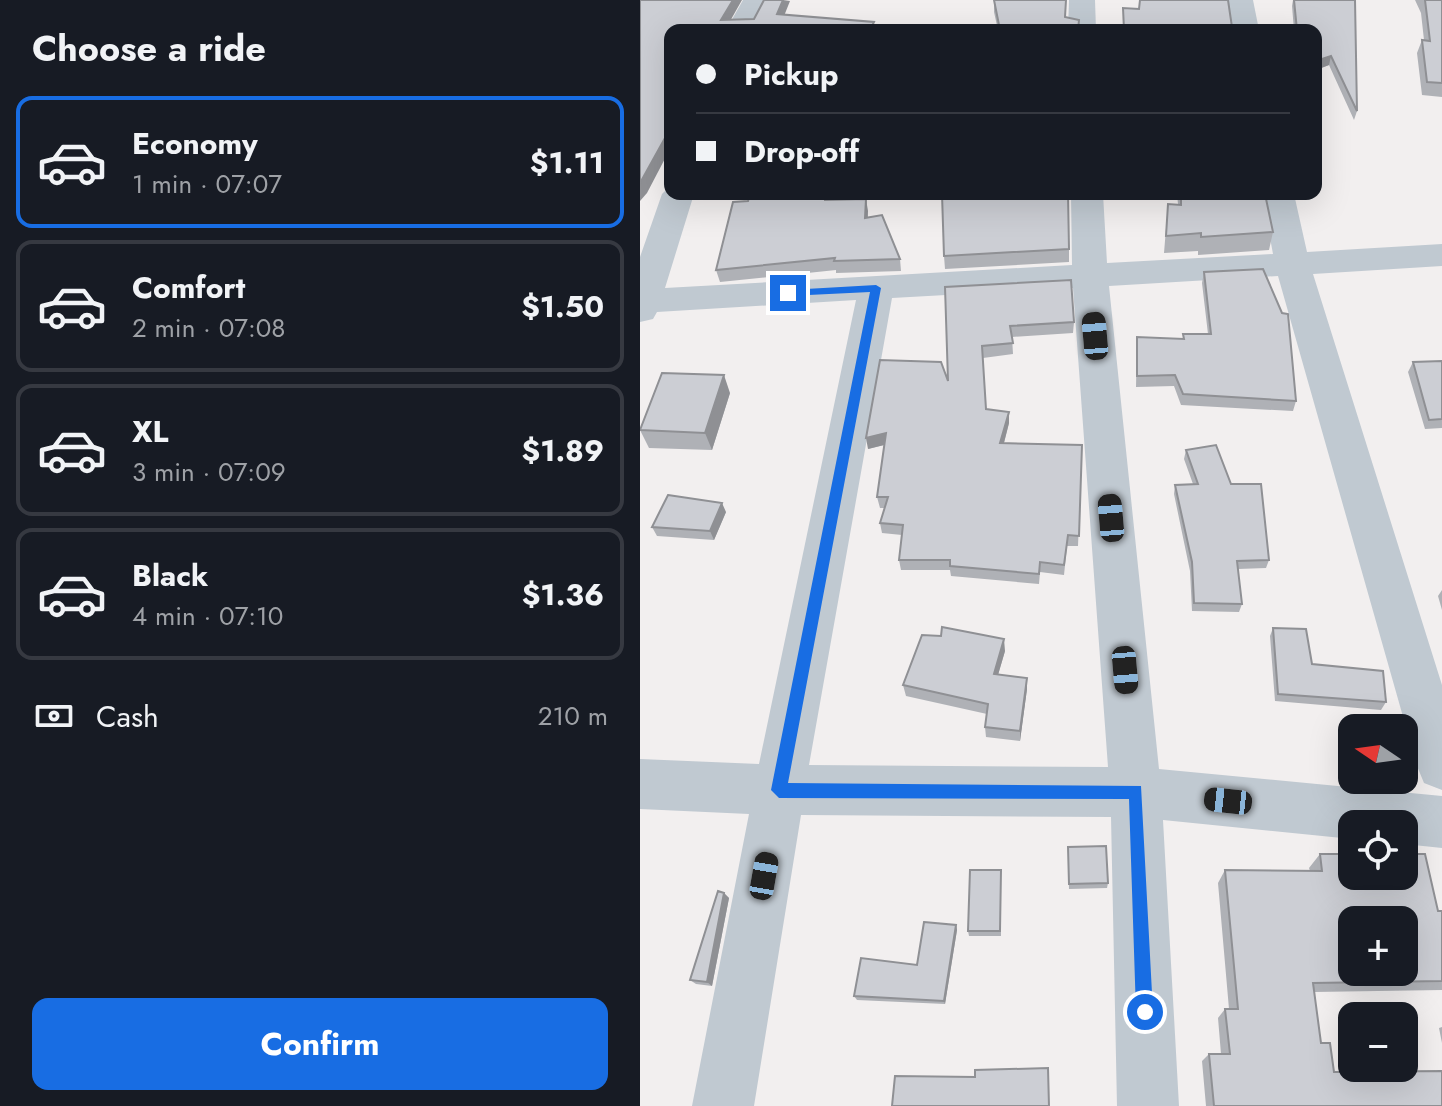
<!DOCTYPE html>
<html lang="en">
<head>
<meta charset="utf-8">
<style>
  body { margin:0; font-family:Jost,sans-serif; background:#20242c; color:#f1f3f6; height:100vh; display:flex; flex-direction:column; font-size:30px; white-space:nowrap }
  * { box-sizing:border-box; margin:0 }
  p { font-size:26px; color:#9ea1a6 }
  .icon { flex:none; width:44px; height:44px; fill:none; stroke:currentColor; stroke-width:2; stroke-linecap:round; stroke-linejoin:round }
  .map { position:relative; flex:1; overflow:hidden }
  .side { display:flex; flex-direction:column; background:#171b24; width:640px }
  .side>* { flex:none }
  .guide { position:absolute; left:24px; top:24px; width:658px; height:176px; border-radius:16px; box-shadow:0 8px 32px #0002; display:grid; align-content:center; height:176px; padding:0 32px; background:#171b24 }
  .needle { width:52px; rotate:283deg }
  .fabs { position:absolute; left:698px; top:714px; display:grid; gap:16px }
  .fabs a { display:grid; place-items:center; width:80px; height:80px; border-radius:16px; background:#171b24; box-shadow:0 8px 32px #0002; font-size:40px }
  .end { position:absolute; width:36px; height:36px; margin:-18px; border:10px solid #186de3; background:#fff; box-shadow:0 0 0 4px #fff }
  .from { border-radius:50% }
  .car { position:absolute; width:24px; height:48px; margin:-24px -12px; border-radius:10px; box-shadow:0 0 6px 2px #0007; background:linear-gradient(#222 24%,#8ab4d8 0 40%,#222 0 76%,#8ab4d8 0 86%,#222 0) }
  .guide b { display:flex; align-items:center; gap:28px; height:76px; font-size:30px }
  .guide b+b { border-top:2px solid #363941 }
  .guide i { width:20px; height:20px; background:#f1f3f6 }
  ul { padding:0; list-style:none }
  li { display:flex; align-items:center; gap:24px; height:132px; margin:0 16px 12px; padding:0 16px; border:4px solid #363941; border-radius:16px }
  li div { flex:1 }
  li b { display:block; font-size:30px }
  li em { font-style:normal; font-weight:700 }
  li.active { border-color:#186de3 }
  li>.icon { width:72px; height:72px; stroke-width:1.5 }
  h2 { padding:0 32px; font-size:36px; line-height:96px }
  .pay { display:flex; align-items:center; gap:20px; height:88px; padding:0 32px; font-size:30px }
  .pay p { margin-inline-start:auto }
  .button { display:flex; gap:16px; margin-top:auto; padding:16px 32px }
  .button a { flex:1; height:92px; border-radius:16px; background:#186de3; color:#fff; font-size:32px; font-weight:700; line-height:92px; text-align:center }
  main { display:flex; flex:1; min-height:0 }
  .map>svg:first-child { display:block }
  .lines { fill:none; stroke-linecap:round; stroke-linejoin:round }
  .minor { fill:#c0c9d1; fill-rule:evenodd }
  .wall { fill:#afb1b6 }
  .shaded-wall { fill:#8f9094 }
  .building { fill:#ccced4; stroke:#8f9094; stroke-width:2; fill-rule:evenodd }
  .route { fill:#186de3 }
</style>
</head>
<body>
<main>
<section class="side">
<h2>Choose a ride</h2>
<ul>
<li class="active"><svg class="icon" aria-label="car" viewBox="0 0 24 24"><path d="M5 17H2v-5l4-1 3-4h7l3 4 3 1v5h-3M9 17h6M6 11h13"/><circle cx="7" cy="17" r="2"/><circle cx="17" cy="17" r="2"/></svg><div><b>Economy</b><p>1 min · 07:07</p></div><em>$1.11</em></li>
<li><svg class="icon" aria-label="car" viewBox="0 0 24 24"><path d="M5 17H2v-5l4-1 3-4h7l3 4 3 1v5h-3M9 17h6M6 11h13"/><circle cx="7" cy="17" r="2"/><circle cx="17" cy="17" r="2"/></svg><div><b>Comfort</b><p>2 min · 07:08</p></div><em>$1.50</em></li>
<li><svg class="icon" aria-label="car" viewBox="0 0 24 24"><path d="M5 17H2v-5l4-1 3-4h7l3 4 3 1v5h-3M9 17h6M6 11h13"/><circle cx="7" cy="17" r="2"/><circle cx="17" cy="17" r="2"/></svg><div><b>XL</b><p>3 min · 07:09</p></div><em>$1.89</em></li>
<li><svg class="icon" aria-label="car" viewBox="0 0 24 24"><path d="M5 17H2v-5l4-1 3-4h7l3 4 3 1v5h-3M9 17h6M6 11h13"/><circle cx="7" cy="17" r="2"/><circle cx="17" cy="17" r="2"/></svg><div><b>Black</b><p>4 min · 07:10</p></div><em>$1.36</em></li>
</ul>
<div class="pay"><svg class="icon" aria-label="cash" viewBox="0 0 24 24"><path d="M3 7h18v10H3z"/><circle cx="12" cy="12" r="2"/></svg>Cash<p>210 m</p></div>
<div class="button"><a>Confirm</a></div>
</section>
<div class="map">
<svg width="802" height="1106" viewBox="0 0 802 1106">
  <rect width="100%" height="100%" fill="#f2efef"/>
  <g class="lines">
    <path class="minor" d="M103,0H129L114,30H86Z
      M429,0H455L456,30H428Z
      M587,0H613L619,30H591Z
      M30,186V194H54L25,288L432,265L431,194H463L467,263L633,254L622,194H654L667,252L802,244V266L673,274L802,685V790L784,783L777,766L638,276L469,286L519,769L802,796V848L764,844V824H712V839L523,820L539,1106H477L471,817L161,815L114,1106H52L109,814L0,809V759L119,764L216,300L17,312L13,319L0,322V257L22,194ZM433,288L468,767L169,765L252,298Z"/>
  </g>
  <path class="wall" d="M354,0L426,17L439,30H358L354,12Z
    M653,0H715L717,111L714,120L689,65L676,70V30H654L652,6Z
    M775,0H802V97L782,95L777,53L782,40H784L781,13Z
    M483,8L592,27V30H483Z
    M110,194H188V200L226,199L228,217L260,259L261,271L196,273V270L80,282L76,270L108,201Z
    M537,194H625L633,232L629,250L558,255V251L524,253L528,204H538Z
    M429,249V262L305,269L304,256Z
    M564,272L656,401L653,411L541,405L534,386L496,387L497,337L543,339V334H568L562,283Z
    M305,287L434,322L433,333L372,337L373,354L343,358L346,409L369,423L364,443L442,445L438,546H427L424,575L400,572L399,584L311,576L310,570H261L259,560L262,535L242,533L240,523L245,508H240L237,497L244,445L228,449L308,381Z
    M802,361V428L785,429L768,372L773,362Z
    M90,393L72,450L9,448L0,430Z
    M546,450L591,484L629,560L626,568L598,569L602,604L599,612L552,611L550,571L534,494L535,485L553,484L544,459Z
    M86,512L74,540L17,536L12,527Z
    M802,590V610L798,596Z
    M633,628L672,664L746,702L741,710L635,701L630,636Z
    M365,651L358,675L387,678V689L380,741L346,737L345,727L347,714L266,696L263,685Z
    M724,780H764L770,783L764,789L725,786Z
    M428,847L468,883L467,888L429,889Z
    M680,854L798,911H802V990L674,992L681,1043L694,1072L802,1106H566L562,1061L569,1054H581L578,1018L585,1009H589L578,883L585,870L670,871L669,868Z
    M361,875V936H329L328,931Z
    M84,893L89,898L72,986L56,984L50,980Z
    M316,925L317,930L305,1004L217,1000L214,996L277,965Z
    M802,1027V1043L799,1028Z"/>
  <path class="shaded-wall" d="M93,0H102L85,30L81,20Z
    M143,0L150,1L140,26L137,14Z
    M691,56L689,65L676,70V61Z
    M30,129V149L7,193L0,201V183Z
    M226,199L228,211L227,230L225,218Z
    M84,375L90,393L72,450L65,433Z
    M369,412V423L361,454L360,443Z
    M246,433L248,444L228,449L226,438Z
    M82,503L86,512L74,540L70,531Z
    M364,639L365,651L355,685L354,674Z
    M387,678V689L380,741V731Z
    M84,893L89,898L72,986L67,982Z
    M316,925L317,930L305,1004L304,1001Z"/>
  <path class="building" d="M0,0H93L81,20L114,19L124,0H143L137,14L234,22L230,30H30V129L0,183Z
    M354,0H426L425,17L439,20L438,30H360Z
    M500,0H588L592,27L586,26V30H484L483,8L499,9Z
    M654,0H715L717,111L691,56L676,61V30H657Z
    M785,0H802V83L787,82L782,40L790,41Z
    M110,194H185V200L226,199L225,218L242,215L260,259L194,261L195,258L76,270L93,202L108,201Z
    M302,194H428L429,249L304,256Z
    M541,194H625L633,232L561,237V233L526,236L528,204L541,205Z
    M623,269L642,313L648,314L656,401L543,394L535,375L497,376V337L544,339L543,334H571L564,272Z
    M431,280L434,322L370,326L373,343L342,346L346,409L369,412L360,443L442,445L439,536L428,535L424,565L400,562L399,574L310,566V560H259L263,525L240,523L248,497H237L246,433L226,438L240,360L301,362L308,381L305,287Z
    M802,361V419L789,420L773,362Z
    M22,373L84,375L65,433L0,430Z
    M576,445L591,484H621L629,560L597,561L602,604L554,603L552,562L535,485L558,484L546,450Z
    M28,495L82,503L70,531L12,527Z
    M302,627L364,639L354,674L387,678L380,731L345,727L348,704L263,685L282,635L301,636Z
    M633,628L666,629L672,664L743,671L746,702L638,694Z
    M764,752L770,783L739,780H764Z
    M466,846L468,883L429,884L428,847Z
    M680,854H712V876H764V854H785L798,911H802V981L673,983L681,1043H690L694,1072L802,1071V1106H574L569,1054H590L585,1009H598L585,870L682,871ZM712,920H764V972H712Z
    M330,870H361L360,931H328Z
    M78,891L84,893L67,982L50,980Z
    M284,922L316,925L304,1001L214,996L221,958L277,965Z
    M408,1068L409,1106H252L255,1076L335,1077V1070Z"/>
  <path class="route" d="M236,285L241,288L148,783L501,786L513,1012L505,1020L496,1012L489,799L139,798L131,790L230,292L148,296L143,293L148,290Z"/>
</svg>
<div class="fabs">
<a><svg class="needle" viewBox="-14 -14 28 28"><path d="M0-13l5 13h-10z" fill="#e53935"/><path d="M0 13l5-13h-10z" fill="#9ea1a6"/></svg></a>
<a><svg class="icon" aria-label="locate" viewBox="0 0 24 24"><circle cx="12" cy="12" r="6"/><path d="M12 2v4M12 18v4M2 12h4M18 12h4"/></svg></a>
<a>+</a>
<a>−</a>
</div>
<i class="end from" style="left:505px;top:1012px"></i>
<i class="end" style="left:148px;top:293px"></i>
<i class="car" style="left:455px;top:336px;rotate:355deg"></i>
<i class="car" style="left:471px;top:518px;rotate:355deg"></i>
<i class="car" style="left:485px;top:670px;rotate:175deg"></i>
<i class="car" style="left:588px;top:801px;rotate:276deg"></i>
<i class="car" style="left:124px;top:876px;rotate:10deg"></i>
<div class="guide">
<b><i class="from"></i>Pickup</b>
<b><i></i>Drop-off</b>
</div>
</div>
</main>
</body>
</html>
